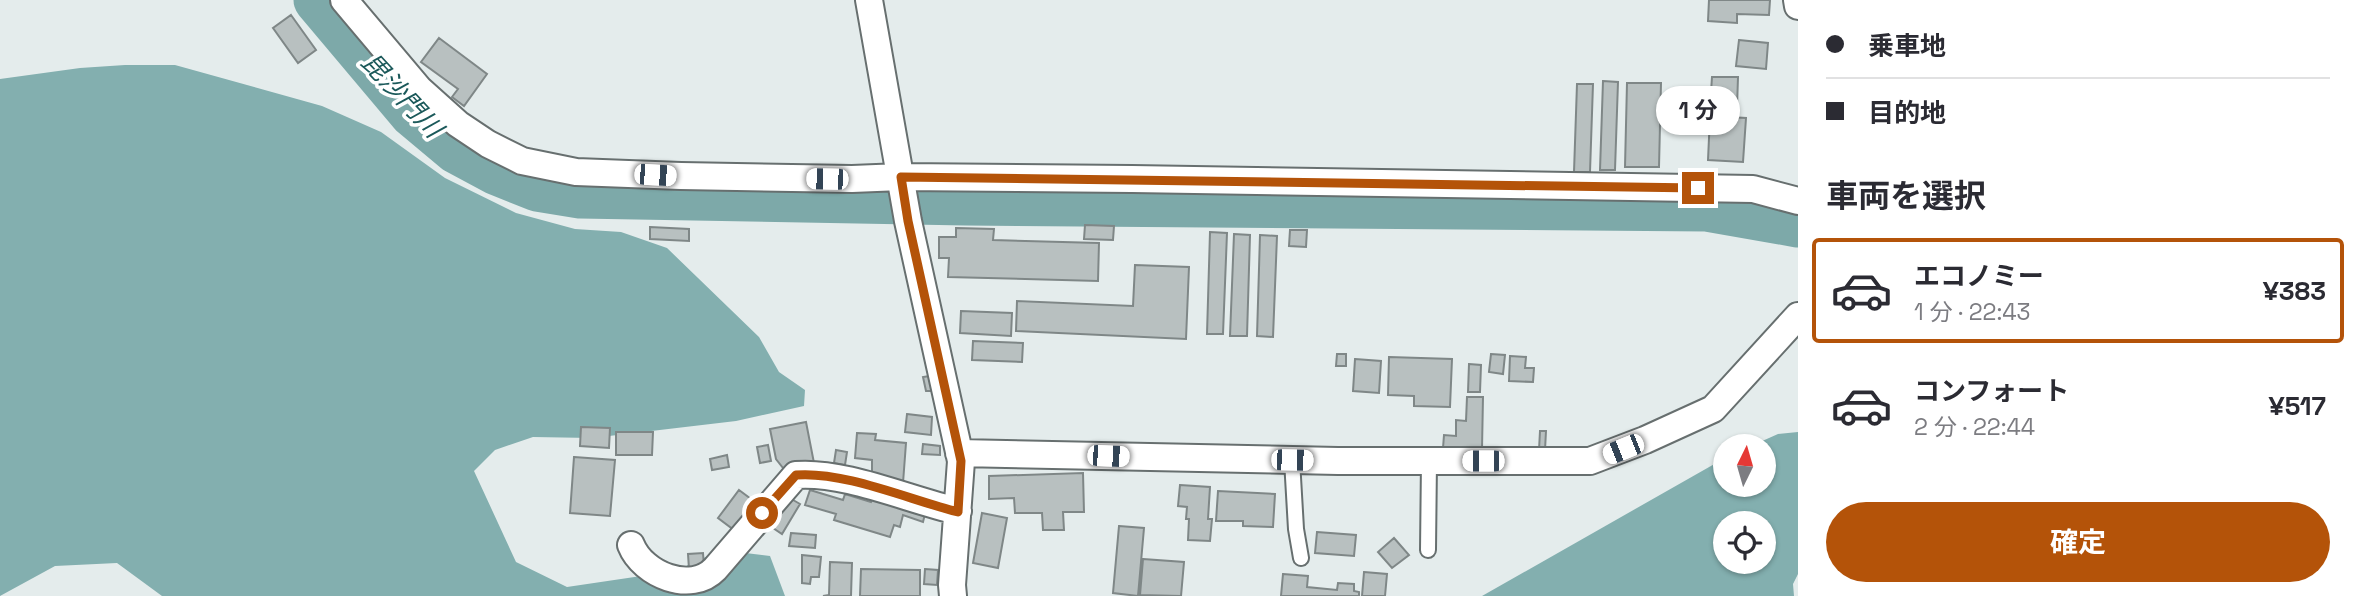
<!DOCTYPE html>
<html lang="ja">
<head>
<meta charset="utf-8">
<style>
  body { margin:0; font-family:"Space Grotesk","Noto Sans JP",sans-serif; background:#f2f2f3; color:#2b2b33; height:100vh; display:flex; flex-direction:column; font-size:26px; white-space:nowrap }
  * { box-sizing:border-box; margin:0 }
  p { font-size:23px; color:#7c7c81 }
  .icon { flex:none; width:38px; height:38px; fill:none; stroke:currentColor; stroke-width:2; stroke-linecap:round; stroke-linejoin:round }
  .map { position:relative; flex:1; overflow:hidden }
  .drawer { display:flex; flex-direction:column; background:#fff; width:560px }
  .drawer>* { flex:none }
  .top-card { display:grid; align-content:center; height:154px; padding:0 28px; background:#fff }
  .needle { width:46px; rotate:5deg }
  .fabs { position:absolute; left:1713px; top:434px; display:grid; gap:14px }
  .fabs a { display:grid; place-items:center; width:63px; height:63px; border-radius:50%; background:#fff; box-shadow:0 2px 5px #0004; font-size:35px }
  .end { position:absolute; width:32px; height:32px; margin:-16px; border:9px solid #b45309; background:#fff; box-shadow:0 0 0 4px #fff }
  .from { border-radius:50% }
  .bubble { position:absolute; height:49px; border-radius:24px; background:#fff; box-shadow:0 2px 5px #0004; font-size:23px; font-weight:700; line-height:49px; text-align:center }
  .car { position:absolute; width:21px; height:42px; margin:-21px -10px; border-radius:9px; box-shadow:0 0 5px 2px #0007; background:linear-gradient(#fff 24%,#345 0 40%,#fff 0 76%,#345 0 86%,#fff 0) }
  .top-card b { display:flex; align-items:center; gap:24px; height:66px; font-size:26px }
  .top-card b+b { border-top:2px solid #e1e1e2 }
  .top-card i { width:18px; height:18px; background:#2b2b33 }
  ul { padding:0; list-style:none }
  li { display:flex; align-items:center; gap:21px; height:105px; margin:0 14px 10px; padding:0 14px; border:4px solid transparent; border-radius:7px }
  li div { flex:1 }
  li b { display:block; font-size:26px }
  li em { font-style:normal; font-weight:700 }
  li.active { border-color:#b45309 }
  li>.icon { width:63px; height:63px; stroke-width:1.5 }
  h2 { padding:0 28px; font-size:32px; line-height:84px }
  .primary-button { display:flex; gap:14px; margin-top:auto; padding:14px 28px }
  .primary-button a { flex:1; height:80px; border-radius:42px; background:#b45309; color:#fff; font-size:28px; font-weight:700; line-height:80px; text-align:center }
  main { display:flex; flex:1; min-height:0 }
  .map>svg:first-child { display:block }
  .forest { fill:#83afaf; fill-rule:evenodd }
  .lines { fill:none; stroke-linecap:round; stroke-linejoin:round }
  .river { stroke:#7da9a9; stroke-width:47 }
  .building { fill:#b8c0c0; stroke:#7f8787; stroke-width:2 }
  .lane-casing { stroke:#676f6f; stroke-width:18 }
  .street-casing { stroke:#676f6f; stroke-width:30 }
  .lane { stroke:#fff; stroke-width:14 }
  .street { stroke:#fff; stroke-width:26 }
  .route { stroke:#b45309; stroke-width:9 }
  .labels { text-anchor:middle; stroke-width:7; stroke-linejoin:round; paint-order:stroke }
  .water-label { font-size:26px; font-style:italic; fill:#1b595a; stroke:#fff }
</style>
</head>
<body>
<main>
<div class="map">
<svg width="1798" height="596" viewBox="0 0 1798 596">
  <rect width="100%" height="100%" fill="#e4ecec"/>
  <path class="forest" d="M125,65H175L322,106L381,132L445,178L516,213L575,229L621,232L667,248L759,337L779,372L805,390L804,406L736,421L592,438L533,437L495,450L474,471L516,562L567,587L675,571L721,550L770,556L785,596H162L117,563L55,566L0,596V79L80,68Z
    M1798,432V574L1793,584L1794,596H1482L1725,458L1726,485H1764V446H1751L1778,434ZM1726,523H1764V562H1726Z"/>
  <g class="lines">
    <path class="river" d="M317,0L413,114L456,150L497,172L537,188L580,195L966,202L1707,208L1798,224"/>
  </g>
  <path class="building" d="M1709,0H1770L1769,15L1737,14V23L1708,21Z
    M291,15L316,50L298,63L273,28Z
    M439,38L487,74L464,106L452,97L458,89L421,62Z
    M1739,40L1768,43L1766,69L1736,66Z
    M1712,77H1738L1737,108L1710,107Z
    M1603,81L1618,82L1615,170H1600Z
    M1627,83H1661L1659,167H1625Z
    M1577,84H1593L1590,172H1574Z
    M1710,116L1746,118L1743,162L1708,160Z
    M1085,225L1114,226L1113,240L1084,239Z
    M650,227L689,229V241L650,239Z
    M956,228L994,229L993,240L1099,243L1098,281L948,277L949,258H939V237H956Z
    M1290,230H1307L1306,247L1289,246Z
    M1210,232L1227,233L1223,334H1207Z
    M1234,234L1250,235L1247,336H1230Z
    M1260,235L1277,236L1273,337L1257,336Z
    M1135,265L1189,267L1186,339L1016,331L1017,301L1133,306Z
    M961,311L1012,313L1011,336L960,333Z
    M973,341L1023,343L1022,362L972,360Z
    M1337,354H1346V366H1336Z
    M1491,354L1505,355L1503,374L1489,372Z
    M1510,356L1526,357L1525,368H1534L1533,382L1509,381Z
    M1389,357L1452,359L1450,407L1414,406V396L1388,395Z
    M1355,359L1381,361L1379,393L1353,391Z
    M1469,364L1481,365L1480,392H1468Z
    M930,376L932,391H926L923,377Z
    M1467,397H1483L1482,449L1443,448L1444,435L1456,436V420L1466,421Z
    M907,414L932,417L931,435L905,432Z
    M806,422L814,463L783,468L776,459L770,429Z
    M581,427L610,428L609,448L580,446Z
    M1540,431H1546L1545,450H1539Z
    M616,432H653L652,455H616Z
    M857,433L876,434L875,440L906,443L903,483L872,476V460L855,458Z
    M923,444L940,446V455L922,454Z
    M768,445L771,461L760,463L757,447Z
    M836,450L847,452L845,465L834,463Z
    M727,455L729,467L712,470L710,459Z
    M574,457L615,460L610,516L570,513Z
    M1083,473L1084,512H1063L1064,530H1043L1042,513H1015L1014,498L989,499V476Z
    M1180,485L1210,487L1208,519H1212L1210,541L1188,540L1189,519H1186L1187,507L1178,506Z
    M739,490L755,502L734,530L718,518Z
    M810,490L843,500L845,494L871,502L873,498L925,514L923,522L903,515L900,527L894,525L890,537L834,520L836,514L805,505Z
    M1218,491L1275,494L1273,527L1243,526V521H1216Z
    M788,497L800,504L782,534L770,526Z
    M982,513L1007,518L998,568L973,563Z
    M1119,526L1144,528L1138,596L1113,593Z
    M1317,532L1356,535L1354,556L1315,553Z
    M791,533L816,535L815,548L789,546Z
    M1394,538L1409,555L1392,568L1378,552Z
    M703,553L704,567L689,569L688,554Z
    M802,555L821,557L819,577H811L810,584L802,583Z
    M1143,559L1184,562L1181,596L1140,595Z
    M830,562L852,563L851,596H823L829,595Z
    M861,569L920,570V596H860Z
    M925,569L938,570L937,585L924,584Z
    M1364,572L1387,574L1385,596H1362Z
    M1283,574L1308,576L1307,587L1337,590L1338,583L1354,584V591L1359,592V596H1281Z"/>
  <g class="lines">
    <defs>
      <path id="lane" d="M1292,460L1296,529L1301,558
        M1428,550L1429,461"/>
      <path id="street" d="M344,0L419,89L458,124L488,144L522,161L576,172L681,176L852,179L901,177L1132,179L1753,189L1798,201
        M869,0L908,221L961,461L952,585L953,596
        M1797,0L1798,6
        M959,453L1338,461H1590L1645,440L1713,409L1798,316
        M631,545C643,575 691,594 715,569L796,475C845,471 909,500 958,511"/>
    </defs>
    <use href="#lane" class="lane-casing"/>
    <use href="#street" class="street-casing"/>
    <use href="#lane" class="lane"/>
    <use href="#street" class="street"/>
  </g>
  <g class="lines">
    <path class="route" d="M762,513L796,475C844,471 910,500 958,512L961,461L908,221L901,177L1698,188"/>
  </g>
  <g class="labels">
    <g class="water-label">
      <text transform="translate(402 95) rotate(47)" y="9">毘沙門川</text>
    </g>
  </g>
</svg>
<div class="fabs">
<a><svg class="needle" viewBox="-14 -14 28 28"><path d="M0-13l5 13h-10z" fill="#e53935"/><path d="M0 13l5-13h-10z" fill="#7c7c81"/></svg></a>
<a><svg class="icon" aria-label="locate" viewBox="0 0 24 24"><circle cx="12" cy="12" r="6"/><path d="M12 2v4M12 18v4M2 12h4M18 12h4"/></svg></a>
</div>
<i class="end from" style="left:762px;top:513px"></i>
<i class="end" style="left:1698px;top:188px"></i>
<div class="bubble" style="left:1656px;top:86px;width:84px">1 分</div>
<i class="car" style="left:655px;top:175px;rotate:93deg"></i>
<i class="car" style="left:827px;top:179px;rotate:271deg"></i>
<i class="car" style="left:1623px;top:449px;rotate:248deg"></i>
<i class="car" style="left:1108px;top:456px;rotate:92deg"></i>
<i class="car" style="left:1292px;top:460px;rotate:91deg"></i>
<i class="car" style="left:1483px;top:461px;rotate:270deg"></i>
</div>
<section class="drawer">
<div class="top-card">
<b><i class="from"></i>乗車地</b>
<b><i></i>目的地</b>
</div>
<h2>車両を選択</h2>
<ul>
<li class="active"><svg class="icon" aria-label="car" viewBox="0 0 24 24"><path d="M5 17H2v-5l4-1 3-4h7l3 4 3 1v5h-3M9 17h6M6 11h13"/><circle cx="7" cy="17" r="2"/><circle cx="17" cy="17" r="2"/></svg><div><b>エコノミー</b><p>1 分 · 22:43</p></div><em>¥383</em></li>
<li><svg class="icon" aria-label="car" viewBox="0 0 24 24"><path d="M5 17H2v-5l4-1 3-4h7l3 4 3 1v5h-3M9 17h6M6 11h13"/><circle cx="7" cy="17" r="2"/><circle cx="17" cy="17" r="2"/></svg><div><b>コンフォート</b><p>2 分 · 22:44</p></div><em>¥517</em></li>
</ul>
<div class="primary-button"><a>確定</a></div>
</section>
</main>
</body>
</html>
